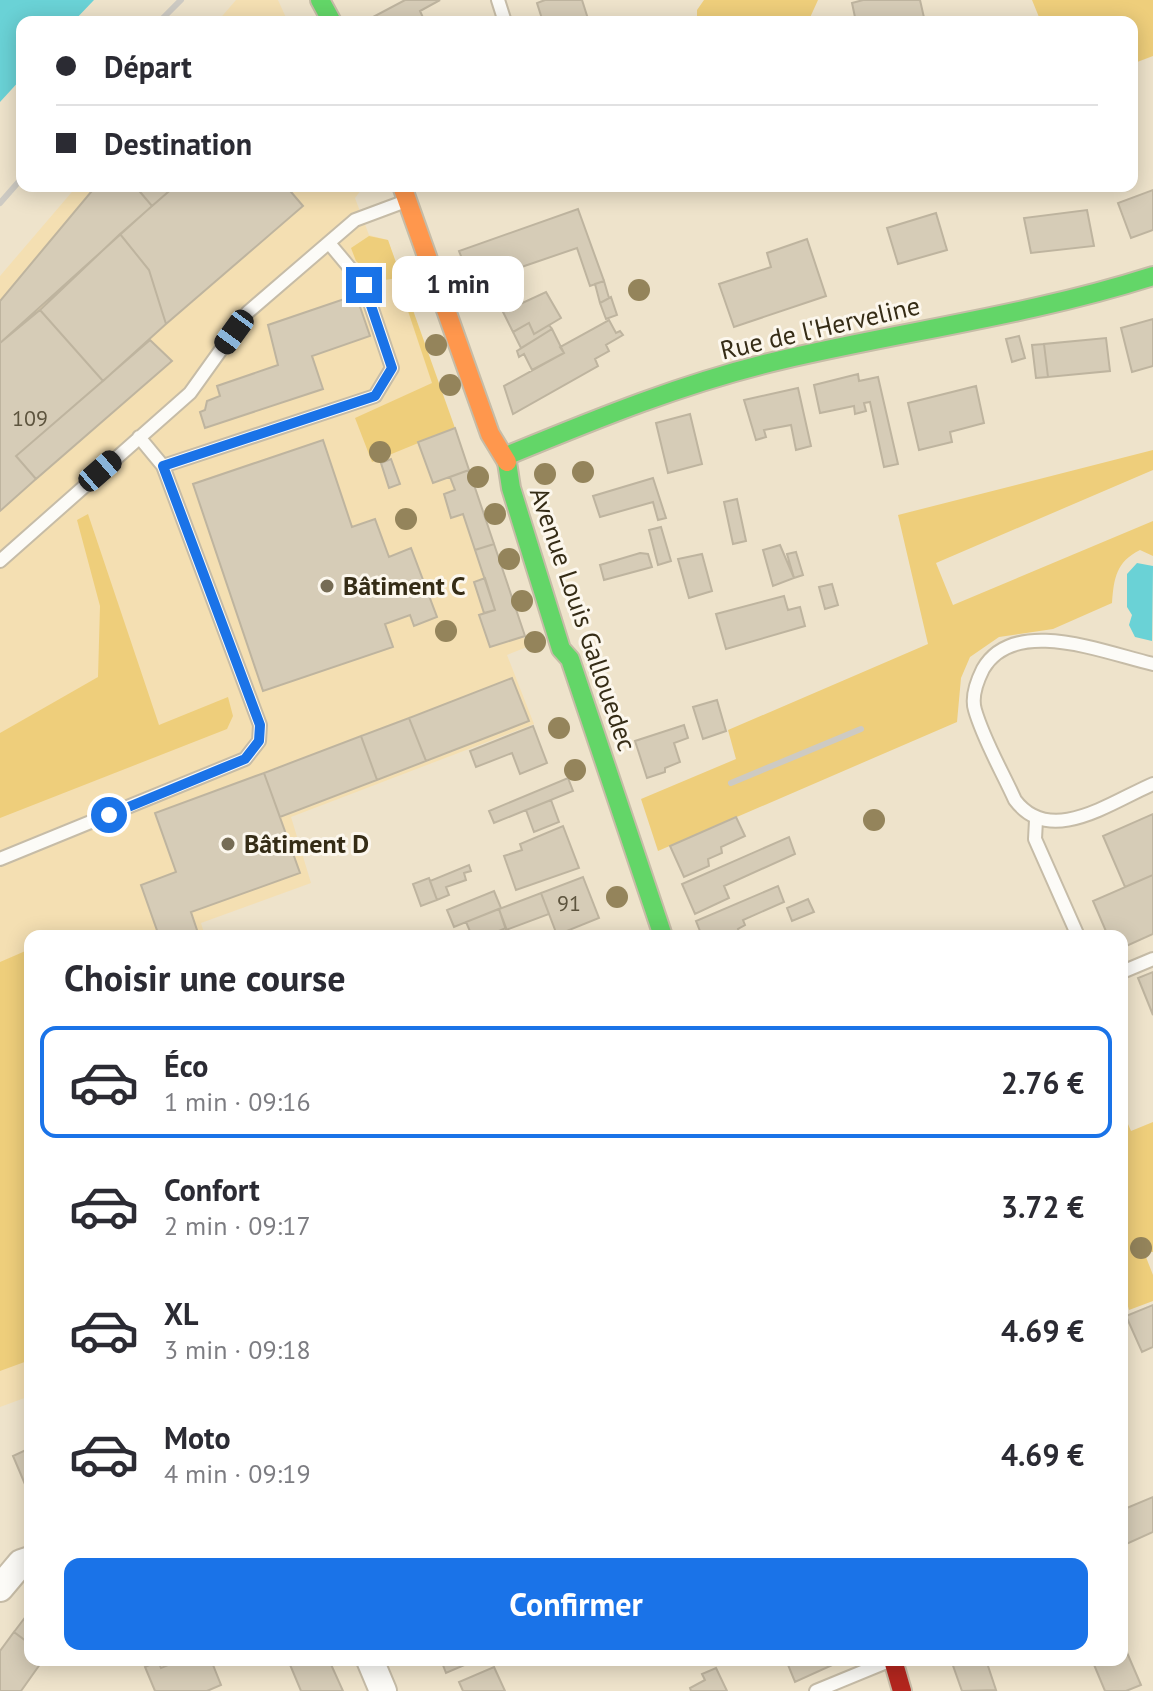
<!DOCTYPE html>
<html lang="fr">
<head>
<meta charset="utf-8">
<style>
  body { margin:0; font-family:"PT Sans",sans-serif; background:#f2f2f3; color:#2b2b33; height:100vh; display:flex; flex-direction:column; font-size:30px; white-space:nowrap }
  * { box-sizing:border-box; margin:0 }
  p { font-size:26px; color:#7c7c81 }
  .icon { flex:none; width:44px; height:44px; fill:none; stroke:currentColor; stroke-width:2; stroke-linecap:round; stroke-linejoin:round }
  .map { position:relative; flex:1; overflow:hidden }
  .details { position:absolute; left:24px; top:930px; width:1104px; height:736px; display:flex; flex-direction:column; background:#fff; border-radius:16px; box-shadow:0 4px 20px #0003 }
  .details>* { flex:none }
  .guide { position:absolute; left:16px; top:16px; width:1122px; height:176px; border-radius:16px; box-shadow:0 4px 20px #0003; display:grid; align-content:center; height:176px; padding:0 40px; background:#fff }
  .end { position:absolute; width:36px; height:36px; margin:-18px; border:10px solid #1a73e8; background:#fff; box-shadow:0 0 0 4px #fff }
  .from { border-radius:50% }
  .bubble { position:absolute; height:56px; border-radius:16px; background:#fff; box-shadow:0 4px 20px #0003; font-size:26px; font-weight:700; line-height:56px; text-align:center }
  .car { position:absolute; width:24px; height:48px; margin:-24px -12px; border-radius:10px; box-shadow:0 0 6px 2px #0007; background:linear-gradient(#222 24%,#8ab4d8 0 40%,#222 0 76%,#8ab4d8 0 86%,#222 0) }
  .guide b { display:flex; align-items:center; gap:28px; height:76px; font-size:30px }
  .guide b+b { border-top:2px solid #e1e1e2 }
  .guide i { width:20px; height:20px; background:#2b2b33 }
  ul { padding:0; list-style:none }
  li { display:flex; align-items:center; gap:24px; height:112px; margin:0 16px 12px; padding:0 24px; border:4px solid transparent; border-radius:16px }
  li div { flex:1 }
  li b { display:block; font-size:30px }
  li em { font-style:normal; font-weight:700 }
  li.active { border-color:#1a73e8 }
  li>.icon { width:72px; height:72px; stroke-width:1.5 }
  h2 { padding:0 40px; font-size:36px; line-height:96px }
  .button { display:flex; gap:16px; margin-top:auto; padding:16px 40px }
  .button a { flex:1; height:92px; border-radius:16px; background:#1a73e8; color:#fff; font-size:32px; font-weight:700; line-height:92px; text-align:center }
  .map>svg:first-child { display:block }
  .built { fill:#f4dfb2 }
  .green { fill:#eece7b }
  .water { fill:#6ad2d6 }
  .building { fill:#d6ccb7; stroke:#beb49f; stroke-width:2 }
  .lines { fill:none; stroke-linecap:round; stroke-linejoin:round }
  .lane-casing { stroke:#c6bca7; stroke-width:16 }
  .street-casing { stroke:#c6bca7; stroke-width:30 }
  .fast-casing { stroke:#c6bca7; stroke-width:22 }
  .slow-casing { stroke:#c6bca7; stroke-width:22 }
  .jam-casing { stroke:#c6bca7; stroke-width:22 }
  .lane { stroke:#fcfbf7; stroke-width:12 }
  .street { stroke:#fcfbf7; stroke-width:26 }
  .fast { stroke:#63d668; stroke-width:18 }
  .slow { stroke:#ff974d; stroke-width:18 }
  .jam { stroke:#b3261e; stroke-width:18 }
  .rail { stroke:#cdcac3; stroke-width:6 }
  .tree { fill:#94845b }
  .route { stroke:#1a73e8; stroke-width:10 }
  .poi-dot { fill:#766c55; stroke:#fcf7ed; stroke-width:3 }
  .labels { text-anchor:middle; stroke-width:6; stroke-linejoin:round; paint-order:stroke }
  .number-label { font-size:22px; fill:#5d543e }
  .street-label { font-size:26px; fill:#352c16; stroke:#fcf7ed }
  .poi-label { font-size:26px; font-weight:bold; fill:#352c16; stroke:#fcf7ed; text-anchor:start }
</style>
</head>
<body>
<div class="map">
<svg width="1153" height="1691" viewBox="0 0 1153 1691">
  <rect width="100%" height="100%" fill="#eee3cb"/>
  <path class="built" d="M236,0H278L288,22H217Z
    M77,186H364L355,198L369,235L388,240L527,647L507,655L534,724L291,817L311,883L201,923L205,936H30V1396L0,1407V276Z"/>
  <path class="green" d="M704,0H818L808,22H697V10Z
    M1032,0H1153V56L1132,64V22H1041Z
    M369,236L388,240L455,428L372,462L355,418L432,383L397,278L379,281L356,261L351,248Z
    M1153,450V470L936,563L953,605L1153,521V556L1140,550C1116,562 1114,578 1112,603L1053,629L999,637L970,657L961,678L957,722L658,851L641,799L736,759L728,730L928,644L898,515Z
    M88,514L159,725L228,697L233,716L227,729L0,818V733L98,677L100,606L77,520Z
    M30,949V1360L0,1371V962Z
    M1122,1110L1131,1131L1153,1122V1252H1144L1153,1275V1301L1129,1310L1122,1285Z"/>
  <path class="water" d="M0,0H94L73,22H22V78L0,102Z
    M1137,563L1153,566L1152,641L1135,637L1129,625L1132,615L1127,607V574Z"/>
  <path class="building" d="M405,0H440L420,11L425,22H375L373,17Z
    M545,0H582L589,22H543L537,3Z
    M863,0H920L925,22H856L852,3Z
    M96,186H135L152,206L0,343V301Z
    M135,186H175L152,206Z
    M175,186H286L303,206L166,324L149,270L120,234Z
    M1153,190V230L1131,238L1118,203Z
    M578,209L604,281L590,286L577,248L472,284L459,251Z
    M1087,210L1094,246L1031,253L1024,218Z
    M936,213L947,250L898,264L887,228Z
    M120,234L149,270L166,324L103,381L40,310Z
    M807,239L826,296L734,327L719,284L771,267L767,253Z
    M604,281L609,298L600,303L595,284Z
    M546,292L561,318L534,334L529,323L513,332L503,312Z
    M356,295L370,336L312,356L323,389L205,428L200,412L205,410L207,401L220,396L217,386L278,365L268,325Z
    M611,297L617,315L606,319L600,303Z
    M40,310L103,381L16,456L36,479L0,511V343Z
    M1153,319V366L1132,372L1121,328Z
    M609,320L616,333L620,331L623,335L606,345L609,351L595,359L598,366L513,414L504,386L564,353L560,347Z
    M529,323L534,334L549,325L552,329L521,348L513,332Z
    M552,329L564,353L532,370L524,354L519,357L517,351Z
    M1019,336L1025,358L1012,362L1006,339Z
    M1106,338L1110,371L1048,377L1044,344Z
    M150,340L172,361L36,479L16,456Z
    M1044,344L1048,377L1036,378L1032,345Z
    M858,374L859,381L878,377L898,464L884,467L870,402L864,403L866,411L855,414L854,406L820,413L814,385Z
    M976,386L984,423L950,432L952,442L919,450L908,403Z
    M798,388L811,446L796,450L791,425L764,430L766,437L756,440L744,400Z
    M690,414L702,464L668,473L656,423Z
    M455,428L469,470L433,483L418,442Z
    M323,440L352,527L375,519L389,557L411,548L437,617L414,626L410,615L385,624L393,647L263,691L193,484Z
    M391,459L400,484L389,488L381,463Z
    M469,470L494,544L475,550L463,514L451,518L444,494L455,490L450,477Z
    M653,478L666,518L658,520L653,502L600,517L593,496Z
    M737,499L746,541L733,544L724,502Z
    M661,527L671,561L658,565L649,530Z
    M494,544L525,636L490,647L479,615L495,610L475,550Z
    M780,545L794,578L773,586L763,550Z
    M796,552L803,575L794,578L787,554Z
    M640,553L648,554L652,567L604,580L600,565Z
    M702,554L712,591L689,598L678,559Z
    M485,578L495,610L484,613L474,582Z
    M832,584L838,605L825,609L819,587Z
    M784,596L788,610L800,607L805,626L726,649L716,614Z
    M512,678L529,721L426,761L409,718Z
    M717,700L726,731L703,739L693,707Z
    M409,718L426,761L377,780L361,736Z
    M684,725L688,738L674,743L680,762L665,768V772L647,778L635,741Z
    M533,726L547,763L520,774L512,753L476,767L470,751Z
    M361,736L377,780L280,817L264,773Z
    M264,773L300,873L191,912L199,936H159L141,885L176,872L155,813Z
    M568,778L573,791L494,823L489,811Z
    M551,800L559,822L534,832L526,810Z
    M1153,814V875L1125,887L1103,836Z
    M736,817L745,836L721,847L722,853L708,859L709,866L684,877L670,846Z
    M563,826L579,868L516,890L504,856L522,850L520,844Z
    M789,837L795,854L724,886L729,898L695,914L682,884Z
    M469,865L471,871L464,873L466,880L446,887L449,895L437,900L430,881Z
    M1153,875V934L1122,948V936H1108L1093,901Z
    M583,877L599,918L557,935L541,893Z
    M429,878L437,900L421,906L413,884Z
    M778,886L784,902L743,920L745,925L738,929L741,936H702L696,921Z
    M494,891L501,908L454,927L447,910Z
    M541,893L549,914L506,930L499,909Z
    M808,899L814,912L792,921L787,908Z
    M499,909L506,928L487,936H472L466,922Z
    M1153,972V1015L1138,978Z
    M1153,1305V1347L1142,1352L1126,1316Z
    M30,1448V1496L13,1456Z
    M1153,1497V1532L1122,1546V1510Z
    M30,1611V1644L14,1632Z
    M14,1632L30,1644V1660H43L21,1691H0V1651Z
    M1122,1641L1141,1685L1126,1691H1105L1092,1660H1122Z
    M180,1660H211L221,1685L207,1691H155L145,1667L158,1661L161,1668Z
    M288,1660H329L343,1691H301Z
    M441,1660H476L446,1673Z
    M786,1660H838L839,1662L795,1682Z
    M951,1660H986L996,1690L962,1691Z
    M494,1667L505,1691H463L459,1682Z
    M716,1668L727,1691H691L690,1688L705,1680L702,1674Z"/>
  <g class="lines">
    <defs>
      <path id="lane" d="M498,0L505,22
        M163,466L375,396L392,368L364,285L329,243
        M0,561L190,393L248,312L355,220L406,201
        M1153,664C1105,653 1014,615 983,669C977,681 971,697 975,710C984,741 1002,771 1015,800C1050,847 1111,802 1153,784
        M1036,820L1035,839L1078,936
        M0,859L245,759L259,741L260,725L163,466L139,437
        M1122,972L1153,959
        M816,1691L889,1661"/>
      <path id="street" d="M0,1588L21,1563L30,1560
        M370,1660L383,1691"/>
      <path id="fast" d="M320,0L332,22
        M506,456C596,419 686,382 781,360C905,331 1031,315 1153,276
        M507,462L511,488L561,649L570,659L663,936"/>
      <path id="slow" d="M402,186L490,434L507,462"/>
      <path id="jam" d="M893,1660L902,1691"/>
    </defs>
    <use href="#lane" class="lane-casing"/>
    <use href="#street" class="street-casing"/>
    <use href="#fast" class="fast-casing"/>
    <use href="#slow" class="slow-casing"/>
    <use href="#jam" class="jam-casing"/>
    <use href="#lane" class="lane"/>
    <use href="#street" class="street"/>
    <use href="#fast" class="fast"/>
    <use href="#slow" class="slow"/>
    <use href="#jam" class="jam"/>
    <path class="rail" d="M159,22L181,0
      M0,203L22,178
      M731,783L861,729"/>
  </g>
  <g class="tree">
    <circle cx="639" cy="290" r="11"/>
    <circle cx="436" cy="345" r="11"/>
    <circle cx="450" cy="385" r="11"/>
    <circle cx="380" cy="452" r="11"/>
    <circle cx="583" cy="472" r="11"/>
    <circle cx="545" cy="474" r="11"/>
    <circle cx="478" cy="477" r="11"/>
    <circle cx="495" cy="514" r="11"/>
    <circle cx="406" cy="519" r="11"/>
    <circle cx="509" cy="559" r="11"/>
    <circle cx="522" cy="601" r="11"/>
    <circle cx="446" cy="631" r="11"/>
    <circle cx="535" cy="642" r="11"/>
    <circle cx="559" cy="728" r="11"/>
    <circle cx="575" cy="770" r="11"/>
    <circle cx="874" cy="820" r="11"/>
    <circle cx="617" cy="897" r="11"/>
    <circle cx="1141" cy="1248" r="11"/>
  </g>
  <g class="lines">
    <path class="route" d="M109,815L245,759L259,741L260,725L163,466L375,396L392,368L364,285"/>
  </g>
  <g class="poi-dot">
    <circle cx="327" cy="586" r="8"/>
    <circle cx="228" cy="844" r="8"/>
  </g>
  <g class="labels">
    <g class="number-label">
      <text x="30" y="426">109</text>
      <text x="569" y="911">91</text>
    </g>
    <g class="street-label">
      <text transform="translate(820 328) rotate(-13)" y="9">Rue de l'Herveline</text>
      <text transform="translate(583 619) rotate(71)" y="9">Avenue Louis Gallouedec</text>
    </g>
    <g class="poi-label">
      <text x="343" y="595">Bâtiment C</text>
      <text x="244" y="853">Bâtiment D</text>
    </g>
  </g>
</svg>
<i class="end from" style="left:109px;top:815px"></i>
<i class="end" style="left:364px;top:285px"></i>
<div class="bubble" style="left:392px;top:256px;width:132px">1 min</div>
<i class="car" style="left:234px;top:332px;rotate:216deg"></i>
<i class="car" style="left:100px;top:471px;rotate:49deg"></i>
<div class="guide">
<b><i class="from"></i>Départ</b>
<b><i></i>Destination</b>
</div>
<section class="details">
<h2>Choisir une course</h2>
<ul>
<li class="active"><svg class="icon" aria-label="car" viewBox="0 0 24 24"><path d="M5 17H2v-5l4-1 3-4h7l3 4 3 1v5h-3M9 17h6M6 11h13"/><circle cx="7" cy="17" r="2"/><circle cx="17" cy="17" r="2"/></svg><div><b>Éco</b><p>1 min · 09:16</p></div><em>2.76 €</em></li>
<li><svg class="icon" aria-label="car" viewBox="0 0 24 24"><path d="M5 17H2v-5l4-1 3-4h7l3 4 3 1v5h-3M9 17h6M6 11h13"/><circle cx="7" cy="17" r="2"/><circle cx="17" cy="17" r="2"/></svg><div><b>Confort</b><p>2 min · 09:17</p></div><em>3.72 €</em></li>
<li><svg class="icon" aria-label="car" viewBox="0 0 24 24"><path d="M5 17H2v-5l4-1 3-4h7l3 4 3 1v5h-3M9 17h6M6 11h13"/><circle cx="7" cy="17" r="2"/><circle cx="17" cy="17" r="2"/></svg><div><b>XL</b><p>3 min · 09:18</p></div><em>4.69 €</em></li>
<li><svg class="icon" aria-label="car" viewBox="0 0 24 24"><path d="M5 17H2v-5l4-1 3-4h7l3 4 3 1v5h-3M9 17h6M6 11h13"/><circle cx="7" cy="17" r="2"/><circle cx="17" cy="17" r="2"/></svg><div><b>Moto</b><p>4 min · 09:19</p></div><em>4.69 €</em></li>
</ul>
<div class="button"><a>Confirmer</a></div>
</section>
</div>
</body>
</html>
